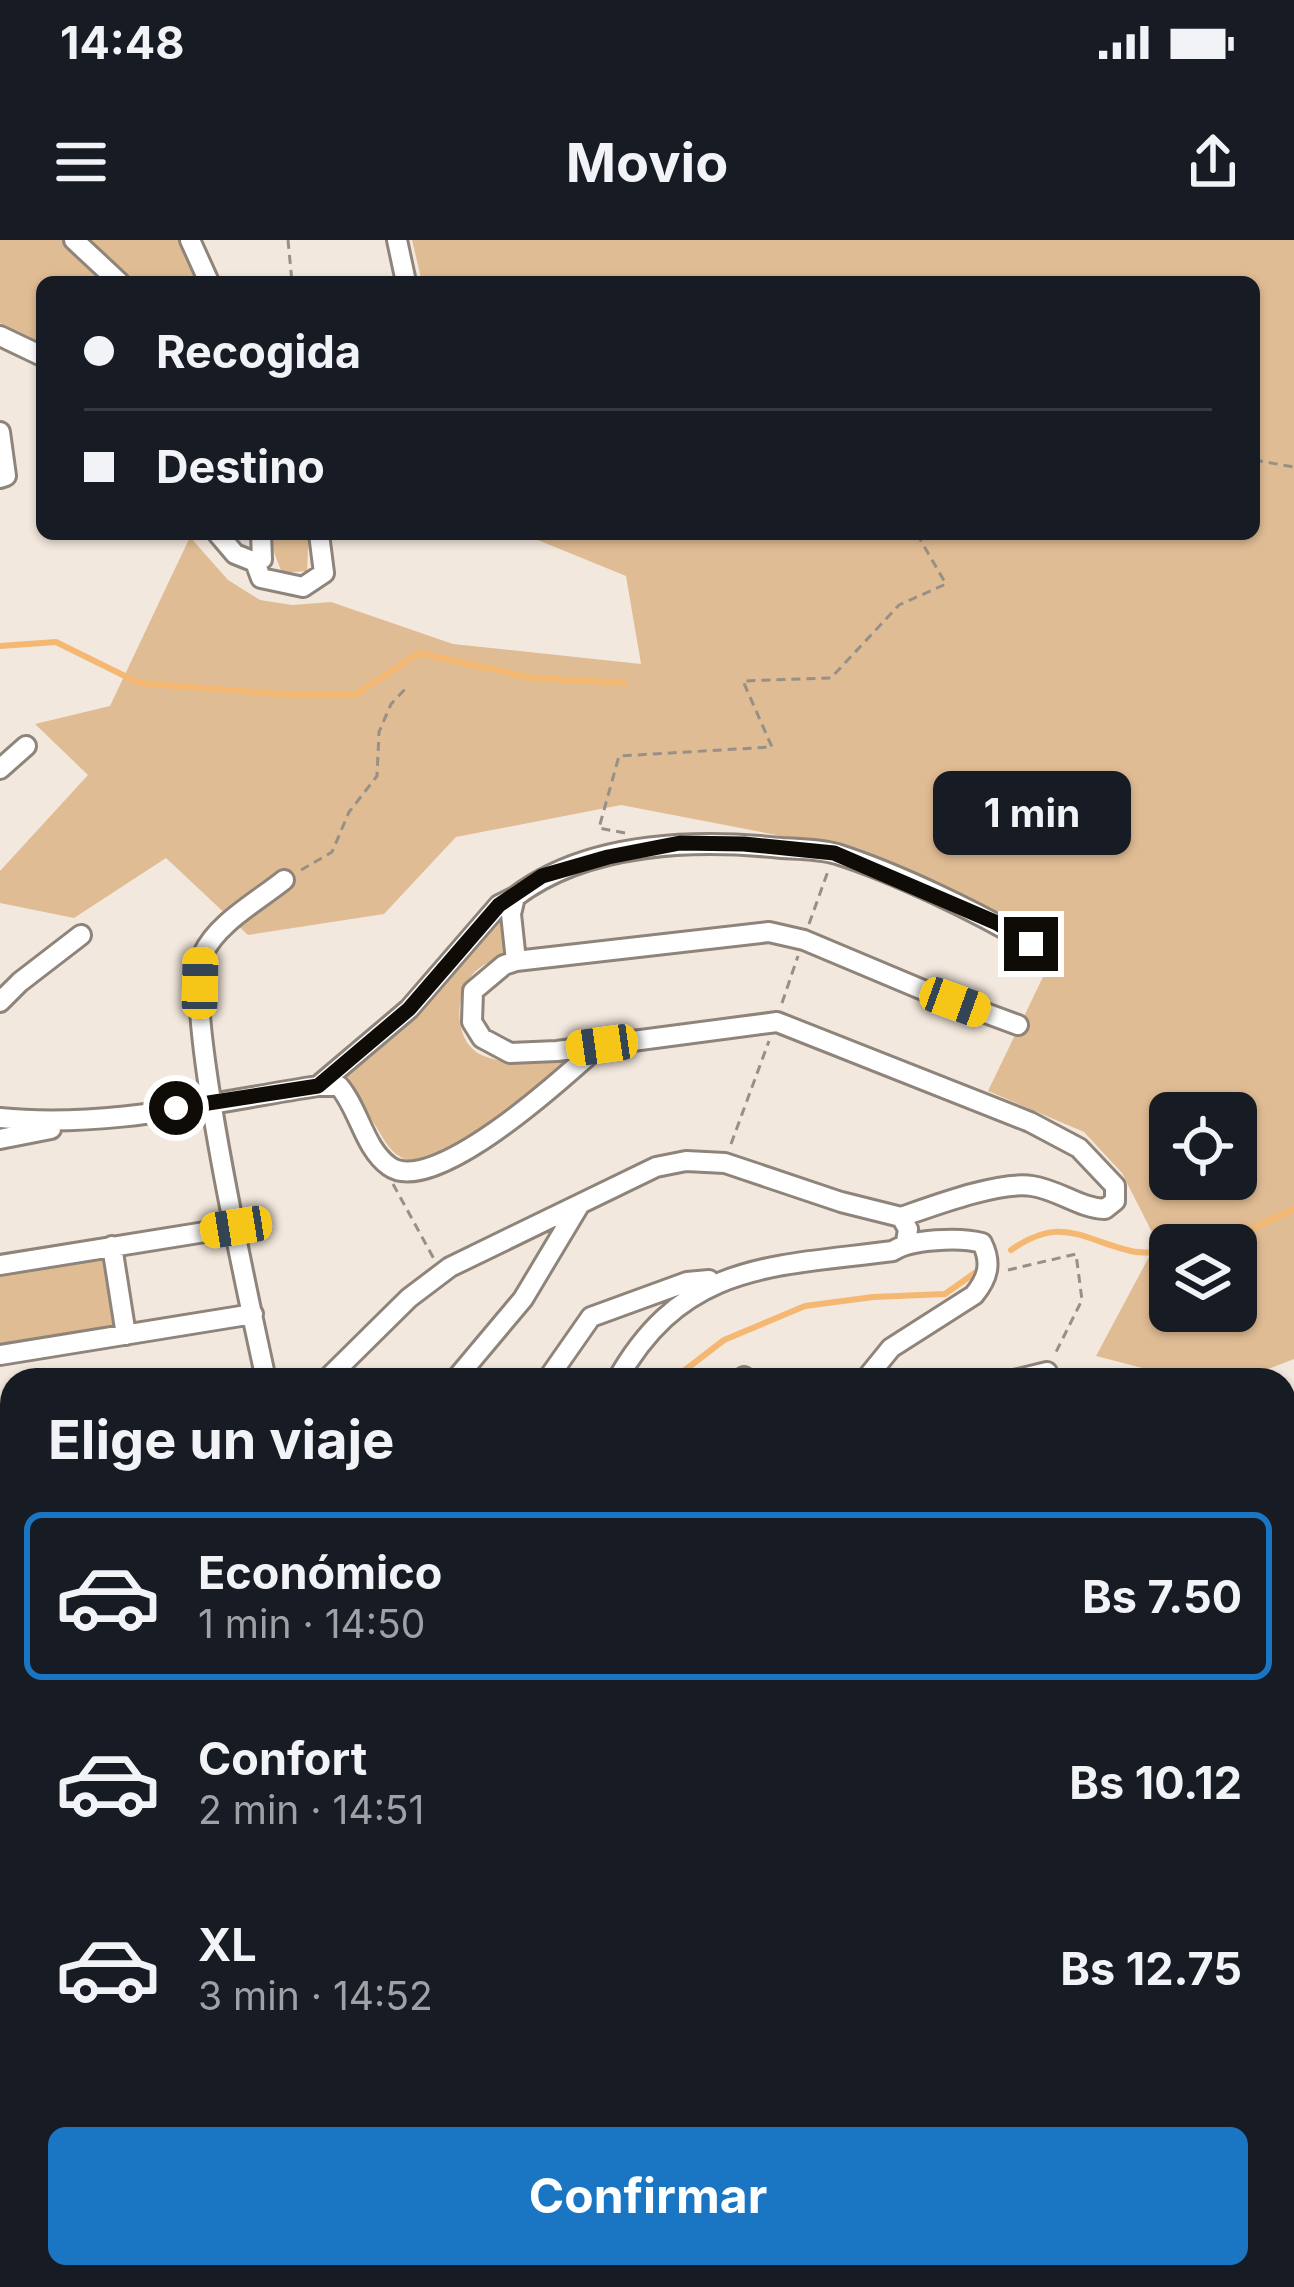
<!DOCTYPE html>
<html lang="es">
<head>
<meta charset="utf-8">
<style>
  body { margin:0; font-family:Inter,sans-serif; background:#242831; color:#f1f3f6; height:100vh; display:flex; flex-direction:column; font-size:45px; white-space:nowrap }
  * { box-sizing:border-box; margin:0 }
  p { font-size:39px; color:#9ea1a6 }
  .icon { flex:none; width:66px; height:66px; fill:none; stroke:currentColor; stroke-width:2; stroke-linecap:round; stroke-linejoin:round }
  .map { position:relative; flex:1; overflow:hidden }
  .panel { position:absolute; left:0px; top:1128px; width:1296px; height:921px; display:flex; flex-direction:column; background:#171b24; border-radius:36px 36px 0 0; box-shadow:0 3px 9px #0004 }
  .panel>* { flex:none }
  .top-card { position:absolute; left:36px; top:36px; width:1224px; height:264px; border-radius:18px; box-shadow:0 3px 9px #0004; display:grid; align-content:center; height:264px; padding:0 48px; background:#171b24 }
  .buttons { position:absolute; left:1149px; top:852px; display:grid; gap:24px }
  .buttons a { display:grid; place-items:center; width:108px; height:108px; border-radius:18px; background:#171b24; box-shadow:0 3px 9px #0004; font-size:60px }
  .end { position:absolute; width:54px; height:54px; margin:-27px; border:15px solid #0f0c08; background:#fff; box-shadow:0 0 0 6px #fff }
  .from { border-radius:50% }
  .bubble { position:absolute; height:84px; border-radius:18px; background:#171b24; box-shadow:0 3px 9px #0004; font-size:39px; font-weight:700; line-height:84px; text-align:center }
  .car { position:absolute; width:36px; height:72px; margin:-36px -18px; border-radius:15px; box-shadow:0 0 9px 3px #0007; background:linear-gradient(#f5c518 24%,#345 0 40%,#f5c518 0 76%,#345 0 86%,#f5c518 0) }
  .top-card b { display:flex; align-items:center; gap:42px; height:114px; font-size:45px }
  .top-card b+b { border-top:3px solid #363941 }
  .top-card i { width:30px; height:30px; background:#f1f3f6 }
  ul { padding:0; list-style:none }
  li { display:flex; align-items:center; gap:36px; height:168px; margin:0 24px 18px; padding:0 24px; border:6px solid transparent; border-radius:18px }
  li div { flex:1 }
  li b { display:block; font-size:45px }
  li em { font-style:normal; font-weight:700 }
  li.active { border-color:#1a76c2 }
  li>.icon { width:108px; height:108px; stroke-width:1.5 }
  h2 { padding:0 48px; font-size:54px; line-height:144px }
  .primary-button { display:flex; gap:24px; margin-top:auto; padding:24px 48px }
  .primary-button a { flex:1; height:138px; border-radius:18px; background:#1a76c2; color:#fff; font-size:48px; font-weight:700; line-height:138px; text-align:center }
  .status { display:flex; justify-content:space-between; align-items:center; height:84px; padding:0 60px; background:#171b24; direction:ltr }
  .status svg { height:33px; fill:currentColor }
  header { display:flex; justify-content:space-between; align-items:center; height:156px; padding:0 48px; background:#171b24; font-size:54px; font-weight:700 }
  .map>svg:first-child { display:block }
  .green { fill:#e0bc94; fill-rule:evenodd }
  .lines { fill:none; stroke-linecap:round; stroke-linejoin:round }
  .stream { stroke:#f4b872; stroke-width:6 }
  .minor-casing { stroke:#8e847a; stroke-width:24 }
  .path { stroke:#979087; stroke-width:3; stroke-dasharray:9 6; stroke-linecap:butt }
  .minor { stroke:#fff; stroke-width:18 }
  .route { stroke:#0f0c08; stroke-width:15 }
</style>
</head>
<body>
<div class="status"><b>14:48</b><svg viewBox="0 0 49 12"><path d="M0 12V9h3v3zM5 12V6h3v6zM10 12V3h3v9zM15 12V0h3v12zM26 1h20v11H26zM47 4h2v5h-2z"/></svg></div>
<header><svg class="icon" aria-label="menu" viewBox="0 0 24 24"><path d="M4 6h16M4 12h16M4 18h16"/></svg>Movio<svg class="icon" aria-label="share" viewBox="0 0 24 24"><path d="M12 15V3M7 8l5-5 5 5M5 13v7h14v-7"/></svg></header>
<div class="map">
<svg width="1294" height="2047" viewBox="0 0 1294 2047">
  <rect width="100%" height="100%" fill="#f3e8dd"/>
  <path class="green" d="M0,0H62L102,42H42V103L0,83Z
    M91,0H182L201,42H134Z
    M412,0H1294V1119L1239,1140H1189L1096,1116L1157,1002L1122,933L1084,892L988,851L1054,714L1038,694L935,644L823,604L621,565L456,597L384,674L248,695L166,618L74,678L0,663V631L88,535L35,484L110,466L190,297L228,340L260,360L292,365L331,362L453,404L641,424L626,336L523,294H1254V42H422ZM1170,873H1236V939H1170ZM1170,1005H1236V1071H1170Z
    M267,294H309L307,331L282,333Z
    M502,675L504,715C493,721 480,725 472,735C454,757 453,804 484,816C514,828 546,820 577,817C547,844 445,933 405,919C390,914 383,897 375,885C365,869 352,854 347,836Z
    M108,1017L120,1088L0,1108V1035Z"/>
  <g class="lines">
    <path class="stream" d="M0,406L56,402L139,443L292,455H355L419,413L532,438L625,443
      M1206,1005L1230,999L1294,969
      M1011,1010C1061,975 1081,999 1131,1011C1143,1014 1158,1012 1170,1012
      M672,1140L724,1100L805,1066L873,1057L945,1054L976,1032
      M704,2037H719
      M935,2037L945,2047
      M1078,2037H1089
      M1168,2037L1202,2047
      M749,2038L773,2037
      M378,2047L380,2037
      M669,2047L699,2037"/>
    <defs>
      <path id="minor" d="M74,0L119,42
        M190,0L209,42
        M397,0L406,42
        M0,96L42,116
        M0,192L6,236L0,238
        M218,294L235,314L255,322L262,319L261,294
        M255,322L261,338L303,347L324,333L319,294
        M0,529L26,506
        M516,721L511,674L515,657C587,602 695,599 782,608C800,609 820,609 837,614C896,633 978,672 1031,704
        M0,762L20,742L81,695
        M318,846L409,769L499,665L515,657
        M0,878C106,889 213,862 318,846H339C359,869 364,908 389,926C433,959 568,834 601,804
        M0,899L51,889
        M901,977C933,966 999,941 1032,946C1059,950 1079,968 1105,969L1115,961V946L1079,908L1030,882L777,782L557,811L510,813L482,798L472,782L473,751L504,725L516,721L769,692L804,700L923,750L1018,785
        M112,1006L126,1095
        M0,1025L236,987
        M0,1115L253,1074
        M266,1140C252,1073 181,761 203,714C217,683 258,661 284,640
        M326,1140L409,1058L450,1027L656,927L686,921L725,923L841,962L901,977L908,989L906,1002
        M455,1140L523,1059L580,964
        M547,1140L591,1077L687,1042L709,1040
        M617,1140C684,1021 773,1027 893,1011C910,999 961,997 982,1003C992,1023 988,1038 974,1055L891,1108L865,1140
        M741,1140L744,1137
        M1014,1140L1047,1132L1048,1140
        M0,1247L12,1244
        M0,1324L12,1399
        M0,1529L12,1526
        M1284,1577L1294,1649
        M0,1687L12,1674
        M0,1827L12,1817
        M0,2012L12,2006
        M0,2037L12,2027
        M401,2037L407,2047
        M204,2047L221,2037
        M337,2047L340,2037
        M572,2047L604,2037
        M733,2047L734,2037"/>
    </defs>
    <use href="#minor" class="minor-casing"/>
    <path class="path" d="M288,0L292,42
      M1254,220L1294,227
      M625,593L599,588L619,516L772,507L743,441L831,438L899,365L946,344L917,294
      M301,630L332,612L349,572L377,536L379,492L391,464L408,446
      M809,684L828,631
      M782,763L798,716
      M731,904L769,801
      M393,944L434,1019
      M1008,1030L1076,1014L1082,1060L1055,1114"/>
    <use href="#minor" class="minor"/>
  </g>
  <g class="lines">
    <path class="route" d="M176,868L318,846L409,769L499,665L542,636L608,617L680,603L744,604L834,613L997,683L1031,704"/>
  </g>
</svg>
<div class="buttons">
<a><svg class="icon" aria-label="locate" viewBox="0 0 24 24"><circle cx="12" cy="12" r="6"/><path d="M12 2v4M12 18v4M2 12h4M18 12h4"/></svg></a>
<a><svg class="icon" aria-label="layers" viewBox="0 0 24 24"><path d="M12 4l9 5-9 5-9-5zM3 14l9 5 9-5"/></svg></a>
</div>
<i class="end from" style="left:176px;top:868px"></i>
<i class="end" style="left:1031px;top:704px"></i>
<div class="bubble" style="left:933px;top:531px;width:198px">1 min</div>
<i class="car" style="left:200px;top:743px;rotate:1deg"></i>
<i class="car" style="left:955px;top:762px;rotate:110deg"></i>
<i class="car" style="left:602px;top:805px;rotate:262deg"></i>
<i class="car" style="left:236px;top:987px;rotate:261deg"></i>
<div class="top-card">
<b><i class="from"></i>Recogida</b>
<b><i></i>Destino</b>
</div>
<section class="panel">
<h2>Elige un viaje</h2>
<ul>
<li class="active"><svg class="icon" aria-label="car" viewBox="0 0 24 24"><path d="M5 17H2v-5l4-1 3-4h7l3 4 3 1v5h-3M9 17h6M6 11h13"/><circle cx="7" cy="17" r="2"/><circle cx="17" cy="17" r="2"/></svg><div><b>Económico</b><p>1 min · 14:50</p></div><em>Bs 7.50</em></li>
<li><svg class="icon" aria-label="car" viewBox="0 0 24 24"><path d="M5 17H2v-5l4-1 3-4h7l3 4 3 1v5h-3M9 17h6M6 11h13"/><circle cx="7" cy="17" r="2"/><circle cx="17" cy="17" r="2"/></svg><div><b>Confort</b><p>2 min · 14:51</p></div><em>Bs 10.12</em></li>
<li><svg class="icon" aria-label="car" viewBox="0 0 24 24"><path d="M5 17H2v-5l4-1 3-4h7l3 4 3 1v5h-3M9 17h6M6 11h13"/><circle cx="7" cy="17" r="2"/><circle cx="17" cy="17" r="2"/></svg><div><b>XL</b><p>3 min · 14:52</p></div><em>Bs 12.75</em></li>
</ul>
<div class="primary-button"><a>Confirmar</a></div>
</section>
</div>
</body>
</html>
